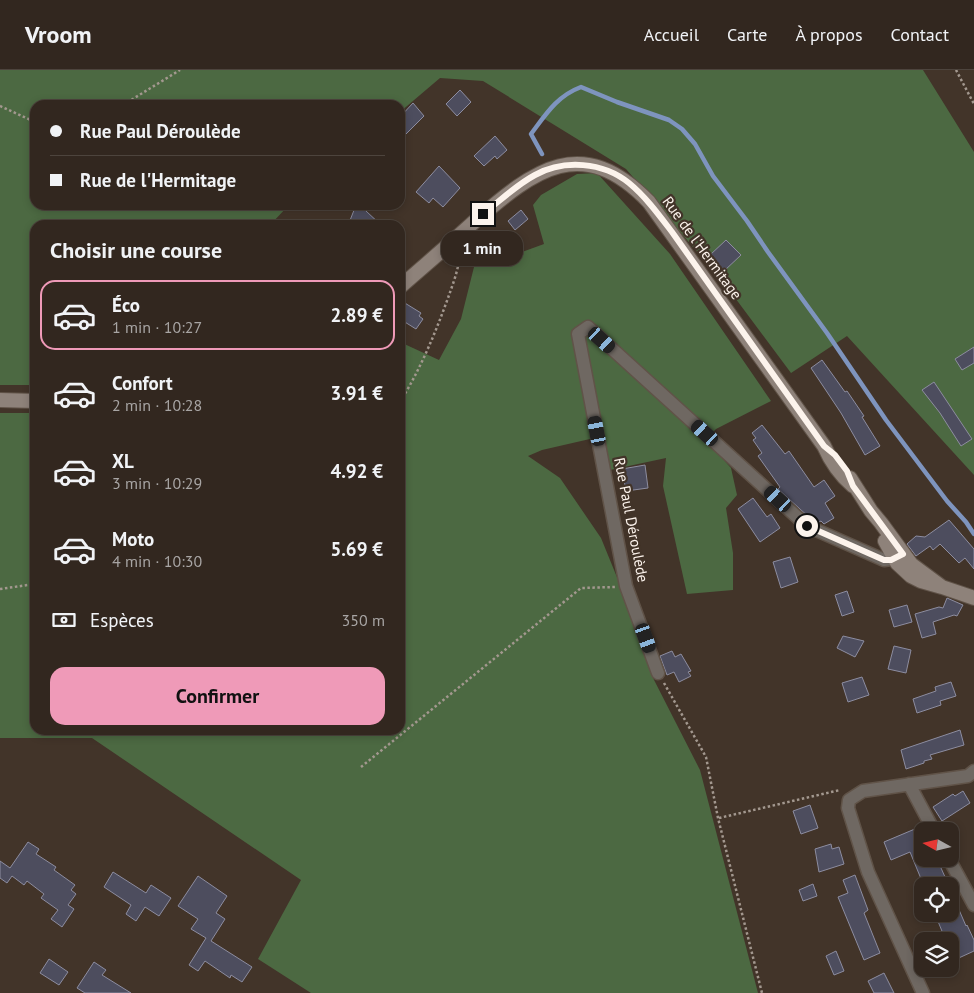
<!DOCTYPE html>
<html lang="fr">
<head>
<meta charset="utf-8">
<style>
  body { margin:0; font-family:"PT Sans",sans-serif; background:#3a2f28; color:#f1f3f6; height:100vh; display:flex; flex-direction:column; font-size:19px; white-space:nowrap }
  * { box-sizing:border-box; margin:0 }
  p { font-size:16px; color:#a8a5a4 }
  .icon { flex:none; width:28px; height:28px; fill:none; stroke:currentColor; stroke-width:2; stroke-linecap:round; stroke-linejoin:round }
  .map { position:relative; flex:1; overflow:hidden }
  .side { position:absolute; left:30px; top:150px; width:375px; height:515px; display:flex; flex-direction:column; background:#32271f; border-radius:15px; box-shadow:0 2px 8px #0003,0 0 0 1px #4d443d }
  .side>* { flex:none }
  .guide { position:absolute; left:30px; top:30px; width:375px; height:110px; border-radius:15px; box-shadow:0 2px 8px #0003,0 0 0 1px #4d443d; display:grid; align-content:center; height:110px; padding:0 20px; background:#32271f }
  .needle { width:32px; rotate:278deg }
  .buttons { position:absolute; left:914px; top:752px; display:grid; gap:10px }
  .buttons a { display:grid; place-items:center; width:45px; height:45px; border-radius:10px; background:#32271f; box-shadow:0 2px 8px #0003,0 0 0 1px #4d443d; font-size:25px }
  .end { position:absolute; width:22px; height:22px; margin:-11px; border:6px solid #fcf3ec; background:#111; box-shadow:0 0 0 2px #111 }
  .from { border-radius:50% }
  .bubble { position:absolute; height:35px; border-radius:15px; background:#32271f; box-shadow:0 2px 8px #0003,0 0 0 1px #4d443d; font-size:16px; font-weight:700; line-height:35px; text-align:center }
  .car { position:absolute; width:15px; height:30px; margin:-15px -8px; border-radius:6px; box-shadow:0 0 4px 1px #0007; background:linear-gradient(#222 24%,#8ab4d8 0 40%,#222 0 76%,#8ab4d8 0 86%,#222 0) }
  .guide b { display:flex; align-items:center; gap:18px; height:48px; font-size:19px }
  .guide b+b { border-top:1px solid #4d443d }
  .guide i { width:12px; height:12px; background:#f1f3f6 }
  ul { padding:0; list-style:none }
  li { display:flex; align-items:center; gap:15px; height:70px; margin:0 10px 8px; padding:0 10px; border:2px solid transparent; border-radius:15px }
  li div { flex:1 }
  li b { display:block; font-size:19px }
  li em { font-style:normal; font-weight:700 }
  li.active { border-color:#ef9ab8 }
  li>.icon { width:45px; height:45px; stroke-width:1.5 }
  h2 { padding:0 20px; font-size:22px; line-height:60px }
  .pay { display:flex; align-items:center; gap:12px; height:55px; padding:0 20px; font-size:19px }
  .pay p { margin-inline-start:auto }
  .action { display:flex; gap:10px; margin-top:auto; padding:10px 20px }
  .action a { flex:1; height:58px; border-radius:15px; background:#ef9ab8; color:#111; font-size:20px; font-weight:700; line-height:58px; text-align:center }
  header { display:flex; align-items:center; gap:30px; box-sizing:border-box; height:70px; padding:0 25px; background:#32271f; border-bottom:1px solid #4d443d }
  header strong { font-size:24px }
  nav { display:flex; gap:28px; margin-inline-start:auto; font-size:18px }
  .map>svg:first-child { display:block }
  .green { fill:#4c6942 }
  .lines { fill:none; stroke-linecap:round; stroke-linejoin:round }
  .stream { stroke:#7e94be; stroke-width:4.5 }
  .building { fill:#4d4d5e; stroke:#8d8da0 }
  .minor-casing { stroke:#605348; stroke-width:15 }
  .secondary-casing { stroke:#605348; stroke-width:16 }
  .path { stroke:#a3988f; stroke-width:2.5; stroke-dasharray:2.5 2.5; stroke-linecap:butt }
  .minor { stroke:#6f6862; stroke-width:12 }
  .secondary { stroke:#8e827a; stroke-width:14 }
  .route { stroke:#fcf3ec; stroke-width:6 }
  .labels { text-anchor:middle; stroke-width:4.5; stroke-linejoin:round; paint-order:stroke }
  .street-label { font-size:15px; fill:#fcf3ec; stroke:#423429 }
</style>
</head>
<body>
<header>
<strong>Vroom</strong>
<nav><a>Accueil</a><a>Carte</a><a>À propos</a><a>Contact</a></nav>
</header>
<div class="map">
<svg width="974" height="923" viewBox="0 0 974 923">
  <rect width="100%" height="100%" fill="#423429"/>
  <path class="green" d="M0,0H923L974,82V405L847,266L791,303L724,213L626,99L483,11L440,8L400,42V35H35V135H289L270,155H35V315H0Z
    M597,103L670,184L771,331L716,359L706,370L731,398L737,425L726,438L733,483V520L687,524L663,416L666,388L610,400L603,366L542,380L528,386L560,408L601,468L623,522L652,606L700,700L758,923H311L258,889L301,810L92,668H0V343H35V660H400V272L439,290L461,249L475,193L511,186L544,174L533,135L541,125L577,104Z"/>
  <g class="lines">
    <path class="stream" d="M542,84L531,64C546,44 557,26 581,17L617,32L669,50L682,59L695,74L713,106L747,151L768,182L827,263L886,350L947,431L966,452L974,464"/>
  </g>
  <path class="building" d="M460,20L471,32L457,46L446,34Z
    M413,33L424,46L400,70V47Z
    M495,66L507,80L497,89L495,86L484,96L474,86Z
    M439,96L460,118L443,137L433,128L429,133L416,122Z
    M356,135H368L366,141L381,155H360L349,153Z
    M521,140L528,149L515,160L508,151Z
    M726,170L741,185L724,201L710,185Z
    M400,230L421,243L419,246L423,249L416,259L400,249Z
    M974,277V293L962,300L955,289Z
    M822,290L845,322L847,321L864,346L862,347L880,376L865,385L841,343L811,298Z
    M934,312L972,369L961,376L940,343L922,320Z
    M762,355L785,384L789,381L814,417L824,410L835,426L825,433L834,448L824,454L821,451L819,452L811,449L778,419L780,417L758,386L762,383L753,370L756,368L752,363Z
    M645,395L648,418L626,421L622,399Z
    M753,428L767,447L771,444L780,458L760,472L738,439Z
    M949,450L974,479V499L965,488L959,493L940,474L933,480L930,476L916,486L907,474L916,466L925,467Z
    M790,487L798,512L781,518L773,492Z
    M847,521L854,542L842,546L835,525Z
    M947,528L963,535L957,546L954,545L933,552L936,564L922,568L915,544L939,537L943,538Z
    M907,535L912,552L894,557L889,540Z
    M843,566L864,571L855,587L837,578Z
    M894,576L911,580L906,603L888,599Z
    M672,581L675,587L681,584L691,601L688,602L691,606L679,612L674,602L667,605L660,586Z
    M862,607L869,625L848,632L842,613Z
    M951,612L956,626L940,631L941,635L917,643L913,629L936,621L935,617Z
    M960,660L964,675L930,685L932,689L924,691V693L906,699L901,680Z
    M963,721L970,733L942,751L933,737L953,724L955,726Z
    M810,735L818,758L801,764L793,741Z
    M922,756V789H937L949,816H924L910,782L891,790L884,772Z
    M28,772L39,779L36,784L56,797L54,800L75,815L71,820L76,824L68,835L74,839L62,857L51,849L58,840L41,828L44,824L27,811L24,815L12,806L7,813L0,808V791L10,798Z
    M831,774L832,779L839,777L844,794L819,802L815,779Z
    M113,802L146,823L151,815L171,828L159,846L145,837L136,851L126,844L131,835L104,817Z
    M855,805L868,840L864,843L880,883L864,890L838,827L848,823L843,810Z
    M198,806L227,826L216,843L225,849L211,871L252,897L242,912L231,905L230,908L205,891L198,901L189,895L206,868L191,859L198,849L178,836Z
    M813,814L817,826L803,831L799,820Z
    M950,819L966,856L967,855L974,870V881L950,892V871H946L935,844H950Z
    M836,881L844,901L834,905L826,886Z
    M49,889L68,902L59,915L40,903Z
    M94,892L106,900L102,905L131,923H85L77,918Z
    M884,903L894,923H874L868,911Z"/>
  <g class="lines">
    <defs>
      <path id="minor" d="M658,603L626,516L578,264L588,257L807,456L884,490L891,489L903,483
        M909,714L934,761
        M949,789L974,835
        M923,923L868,802L848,738L849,730L863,721L968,706L974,701"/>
      <path id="secondary" d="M400,217C425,195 450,174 474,152C535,99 582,63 649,132L824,376C831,392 840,405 853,416
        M0,330L35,331
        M850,408L871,441L881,453L911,494L942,517
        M885,471L897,493L911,506L921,511L942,517L974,528"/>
    </defs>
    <use href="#minor" class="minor-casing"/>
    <use href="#secondary" class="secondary-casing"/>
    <path class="path" d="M956,0L974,34
      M123,35L180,0
      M0,36L35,52
      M400,332C420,300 435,264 448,228C453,214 459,198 460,183
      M0,519L35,514
      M664,613L706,687L718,748L762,923
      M361,697L581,518L615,517
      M719,748L840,720"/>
    <use href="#minor" class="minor"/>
    <use href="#secondary" class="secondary"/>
  </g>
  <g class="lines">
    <path class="route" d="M483,144C500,131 516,115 535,105C564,89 603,92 629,113C646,127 659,145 672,162L824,376L835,385L847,401L853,416L903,484L891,490H884L807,456"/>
  </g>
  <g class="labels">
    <g class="street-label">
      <text transform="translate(702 178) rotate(54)" y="5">Rue de l'Hermitage</text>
      <text transform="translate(631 450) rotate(79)" y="5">Rue Paul Déroulède</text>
    </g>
  </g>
</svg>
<div class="buttons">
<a><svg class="needle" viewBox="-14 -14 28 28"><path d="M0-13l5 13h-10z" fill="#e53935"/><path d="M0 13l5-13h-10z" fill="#a8a5a4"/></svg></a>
<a><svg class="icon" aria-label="locate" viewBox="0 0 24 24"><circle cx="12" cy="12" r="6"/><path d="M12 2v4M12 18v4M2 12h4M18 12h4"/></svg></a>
<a><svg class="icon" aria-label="layers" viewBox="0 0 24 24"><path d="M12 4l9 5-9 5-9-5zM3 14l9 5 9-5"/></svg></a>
</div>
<i class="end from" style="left:807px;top:456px"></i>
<i class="end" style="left:483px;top:144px"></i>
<div class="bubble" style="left:441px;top:161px;width:82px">1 min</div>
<i class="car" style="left:602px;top:270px;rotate:132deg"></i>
<i class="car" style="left:597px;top:361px;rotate:349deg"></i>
<i class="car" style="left:705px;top:363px;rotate:312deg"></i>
<i class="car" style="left:778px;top:429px;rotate:312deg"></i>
<i class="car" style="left:646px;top:568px;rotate:160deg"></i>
<div class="guide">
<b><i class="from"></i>Rue Paul Déroulède</b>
<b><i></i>Rue de l'Hermitage</b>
</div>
<section class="side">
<h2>Choisir une course</h2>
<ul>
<li class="active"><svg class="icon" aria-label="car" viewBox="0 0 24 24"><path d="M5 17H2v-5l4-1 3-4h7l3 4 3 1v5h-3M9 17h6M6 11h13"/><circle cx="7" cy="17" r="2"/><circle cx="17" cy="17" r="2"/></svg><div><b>Éco</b><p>1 min · 10:27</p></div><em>2.89 €</em></li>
<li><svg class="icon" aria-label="car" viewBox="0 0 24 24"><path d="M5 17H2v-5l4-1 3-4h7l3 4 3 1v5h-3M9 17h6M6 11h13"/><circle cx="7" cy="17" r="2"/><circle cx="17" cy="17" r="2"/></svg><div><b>Confort</b><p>2 min · 10:28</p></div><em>3.91 €</em></li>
<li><svg class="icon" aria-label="car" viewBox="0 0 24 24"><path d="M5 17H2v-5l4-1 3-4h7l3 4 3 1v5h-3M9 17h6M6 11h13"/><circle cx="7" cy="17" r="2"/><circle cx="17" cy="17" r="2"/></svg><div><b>XL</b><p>3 min · 10:29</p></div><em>4.92 €</em></li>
<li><svg class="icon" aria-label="car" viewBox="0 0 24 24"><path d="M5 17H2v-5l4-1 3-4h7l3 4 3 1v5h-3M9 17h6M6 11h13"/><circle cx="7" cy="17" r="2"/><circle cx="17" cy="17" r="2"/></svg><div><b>Moto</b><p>4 min · 10:30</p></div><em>5.69 €</em></li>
</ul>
<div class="pay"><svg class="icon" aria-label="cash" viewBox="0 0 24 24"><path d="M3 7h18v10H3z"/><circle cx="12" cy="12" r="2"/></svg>Espèces<p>350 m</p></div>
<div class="action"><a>Confirmer</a></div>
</section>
</div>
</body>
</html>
